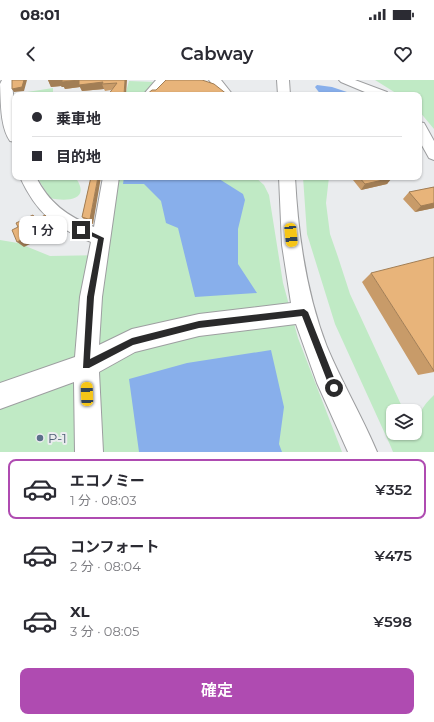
<!DOCTYPE html>
<html lang="ja">
<head>
<meta charset="utf-8">
<style>
  body { margin:0; font-family:Montserrat,"Noto Sans JP",sans-serif; background:#f7f7f7; color:#2b2b33; height:100vh; display:flex; flex-direction:column; font-size:15px; white-space:nowrap }
  * { box-sizing:border-box; margin:0 }
  p { font-size:13px; color:#7c7c81 }
  .icon { flex:none; width:22px; height:22px; fill:none; stroke:currentColor; stroke-width:2; stroke-linecap:round; stroke-linejoin:round }
  .map { position:relative; height:372px; overflow:hidden }
  .details { display:flex; flex-direction:column; background:#fff; flex:1 }
  .details>* { flex:none }
  .top-card { position:absolute; left:12px; top:12px; width:410px; height:88px; border-radius:8px; box-shadow:0 1px 3px #0004; display:grid; align-content:center; height:88px; padding:0 20px; background:#fff }
  .tools { position:absolute; left:386px; top:324px; display:grid; gap:8px }
  .tools a { display:grid; place-items:center; width:36px; height:36px; border-radius:8px; background:#fff; box-shadow:0 1px 3px #0004; font-size:20px }
  .end { position:absolute; width:18px; height:18px; margin:-9px; border:5px solid #2a2a2b; background:#fff; box-shadow:0 0 0 2px #fff }
  .from { border-radius:50% }
  .bubble { position:absolute; height:28px; border-radius:8px; background:#fff; box-shadow:0 1px 3px #0004; font-size:13px; font-weight:600; line-height:28px; text-align:center }
  .car { position:absolute; width:12px; height:24px; margin:-12px -6px; border-radius:5px; box-shadow:0 0 3px 1px #0007; background:linear-gradient(#f5c518 24%,#345 0 40%,#f5c518 0 76%,#345 0 86%,#f5c518 0) }
  .top-card b { display:flex; align-items:center; gap:14px; height:38px; font-size:15px }
  .top-card b+b { border-top:1px solid #e1e1e2 }
  .top-card i { width:10px; height:10px; background:#2b2b33 }
  ul { padding:7px 0 0; list-style:none }
  li { display:flex; align-items:center; gap:12px; height:60px; margin:0 8px 6px; padding:0 12px; border:2px solid transparent; border-radius:8px }
  li div { flex:1 }
  li b { display:block; font-size:15px }
  li em { font-style:normal; font-weight:600 }
  li.current { border-color:#af4bb1 }
  li>.icon { width:36px; height:36px; stroke-width:1.5 }
  .primary-button { display:flex; gap:8px; margin-top:auto; padding:8px 20px }
  .primary-button a { flex:1; height:46px; border-radius:8px; background:#af4bb1; color:#fff; font-size:16px; font-weight:600; line-height:46px; text-align:center }
  .status { display:flex; justify-content:space-between; align-items:center; height:28px; padding:0 20px; background:#fff; direction:ltr }
  .status svg { height:11px; fill:currentColor }
  header { display:flex; justify-content:space-between; align-items:center; height:52px; padding:0 20px; background:#fff; font-size:18px; font-weight:600 }
  .map>svg:first-child { display:block }
  .green { fill:#c0eac5 }
  .water { fill:#88afeb }
  .lines { fill:none; stroke-linecap:round; stroke-linejoin:round }
  .minor-casing { stroke:#9d9ea0; stroke-width:2 }
  .minor { fill:#fff; fill-rule:evenodd }
  .wall { fill:#c89b69 }
  .shaded-wall { fill:#a27e55 }
  .building { fill:#e8b47a; stroke:#a27e55 }
  .route { fill:#2a2a2b }
  .service-dot { fill:#5c6f8a; stroke:#eaecee; stroke-width:1.5 }
  .labels { text-anchor:middle; stroke-width:4; stroke-linejoin:round; paint-order:stroke }
  .near-service-label { font-size:13px; fill:#4e5e75; stroke:#eaecee; text-anchor:start }
</style>
</head>
<body>
<div class="status"><b>08:01</b><svg viewBox="0 0 49 12"><path d="M0 12V9h3v3zM5 12V6h3v6zM10 12V3h3v9zM15 12V0h3v12zM26 1h20v11H26zM47 4h2v5h-2z"/></svg></div>
<header><svg class="icon" aria-label="back" viewBox="0 0 24 24"><path d="M15 5l-7 7 7 7"/></svg>Cabway<svg class="icon" aria-label="heart" viewBox="0 0 24 24"><path d="M12 20l-8-8c-3-5 5-10 8-4 3-6 11-1 8 4z"/></svg></header>
<div class="map">
<svg width="434" height="372" viewBox="0 0 434 372">
  <rect width="100%" height="100%" fill="#eaecee"/>
  <path class="green" d="M375,0H434V49L419,31V15H399Z
    M129,1L155,2L145,13L126,12Z
    M53,8V15H15V17L14,14Z
    M39,97H75C92,120 67,122 50,118L40,102Z
    M119,97H255L264,105L269,115L283,203L298,258L342,372H0V160L18,163L50,176L106,175Z
    M303,97H329L326,123L330,154L338,177L350,214L404,331H393V353H415C415,338 423,325 434,315V372H393L391,367L335,244L307,154Z"/>
  <path class="water" d="M317,5L332,7L356,15H321L315,7Z
    M124,97H216L243,114L245,120L238,149V184L257,213L195,217L178,148L166,143L161,121L144,104H123Z
    M271,270L284,327L279,364L282,372H139L129,299L187,283Z"/>
  <g class="lines">
    <defs>
      <path id="minor" d="M2,0H14L12,4L15,32V62L10,61C0,46 1,22 0,4Z
        M156,0H168L156,15H143Z
        M209,0H221L233,15H221Z
        M277,0H289L290,15H278Z
        M339,0H355L387,12L389,15H372L341,2Z
        M419,42L424,43L434,61V80L429,78L419,60Z
        M20,97H36C49,123 67,136 94,147L103,97H119L102,217L99,265L132,249L199,234L291,223L282,165L279,97H295C298,155 306,213 327,267C342,303 362,336 377,372H348L317,303L296,244L199,256L135,272L99,292L103,372H75L74,302L0,329V303L75,277L80,217L91,162C54,146 37,134 20,97Z"/>
    </defs>
    <use href="#minor" class="minor-casing"/>
    <use href="#minor" class="minor"/>
  </g>
  <path class="wall" d="M48,0H127L111,10L105,11L104,9L82,11L80,7L65,9L64,7H62L61,6L51,7Z
    M91,97L93,144H91L86,142L82,137Z
    M354,97H391L387,104L361,110L353,100Z
    M434,107V128L415,132L403,119L409,112Z
    M371,193L434,291V292L418,295L362,202Z"/>
  <path class="shaded-wall" d="M24,0H27L24,11L14,12L12,9Z
    M48,0H79L103,2L102,4L104,9L82,11L80,7L65,9L64,7H62L61,6L51,7Z
    M125,0H127L126,15H124Z
    M98,97H101L93,144L90,139Z
    M392,98L387,104L361,110L365,104Z
    M434,123V128L415,132L421,126Z
    M53,144L58,150L24,167L17,162Z"/>
  <path class="building" d="M12,0H24L22,7L12,9Z
    M62,0H125L124,15H108L117,3L102,4L103,2L79,5V0L62,2Z
    M166,0H202L214,4L228,15H146L152,10H156Z
    M91,97H98L90,139H88L82,137Z
    M359,97H391L392,98L365,104Z
    M434,107V123L421,126L409,112Z
    M33,135L36,140L45,135L53,144L17,162L12,150L18,147L16,143Z
    M434,177V291L371,193Z"/>
  <path class="route" d="M81,147L104,158L94,217L90,279L132,258L199,241L304,229L308,232L338,308L337,311H331L302,236L199,248L133,265L89,288H83L87,217L98,159L79,151L78,150Z"/>
  <circle class="service-dot" cx="40" cy="358" r="4"/>
  <g class="labels">
    <g class="near-service-label">
      <text x="48" y="363">P-1</text>
    </g>
  </g>
</svg>
<div class="tools">
<a><svg class="icon" aria-label="layers" viewBox="0 0 24 24"><path d="M12 4l9 5-9 5-9-5zM3 14l9 5 9-5"/></svg></a>
</div>
<i class="end from" style="left:334px;top:308px"></i>
<i class="end" style="left:81px;top:150px"></i>
<div class="bubble" style="left:19px;top:136px;width:48px">1 分</div>
<i class="car" style="left:291px;top:155px;rotate:174deg"></i>
<i class="car" style="left:87px;top:314px;rotate:358deg"></i>
<div class="top-card">
<b><i class="from"></i>乗車地</b>
<b><i></i>目的地</b>
</div>
</div>
<section class="details">
<ul>
<li class="current"><svg class="icon" aria-label="car" viewBox="0 0 24 24"><path d="M5 17H2v-5l4-1 3-4h7l3 4 3 1v5h-3M9 17h6M6 11h13"/><circle cx="7" cy="17" r="2"/><circle cx="17" cy="17" r="2"/></svg><div><b>エコノミー</b><p>1 分 · 08:03</p></div><em>¥352</em></li>
<li><svg class="icon" aria-label="car" viewBox="0 0 24 24"><path d="M5 17H2v-5l4-1 3-4h7l3 4 3 1v5h-3M9 17h6M6 11h13"/><circle cx="7" cy="17" r="2"/><circle cx="17" cy="17" r="2"/></svg><div><b>コンフォート</b><p>2 分 · 08:04</p></div><em>¥475</em></li>
<li><svg class="icon" aria-label="car" viewBox="0 0 24 24"><path d="M5 17H2v-5l4-1 3-4h7l3 4 3 1v5h-3M9 17h6M6 11h13"/><circle cx="7" cy="17" r="2"/><circle cx="17" cy="17" r="2"/></svg><div><b>XL</b><p>3 分 · 08:05</p></div><em>¥598</em></li>
</ul>
<div class="primary-button"><a>確定</a></div>
</section>
</body>
</html>
